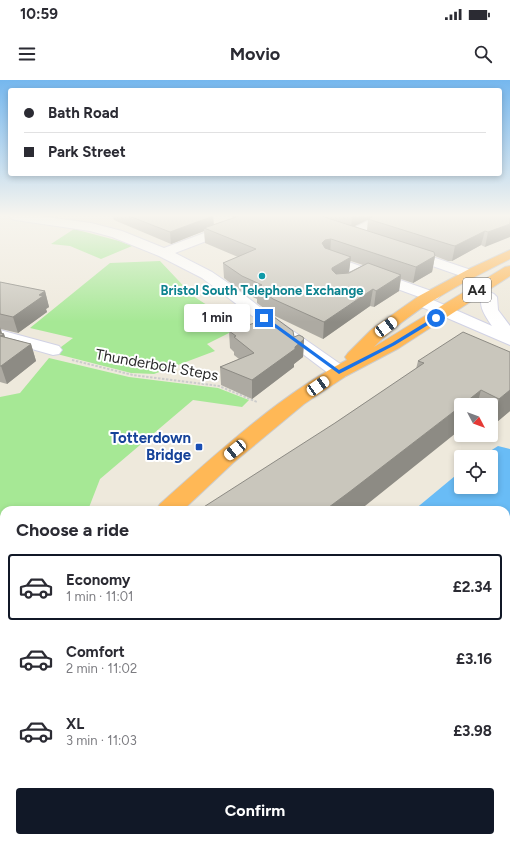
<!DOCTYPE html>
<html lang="en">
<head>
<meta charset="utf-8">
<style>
  body { margin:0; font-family:Figtree,sans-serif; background:#f7f7f7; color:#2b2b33; height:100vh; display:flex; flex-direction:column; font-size:15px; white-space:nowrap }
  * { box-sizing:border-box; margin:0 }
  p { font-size:13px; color:#7c7c81 }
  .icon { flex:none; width:22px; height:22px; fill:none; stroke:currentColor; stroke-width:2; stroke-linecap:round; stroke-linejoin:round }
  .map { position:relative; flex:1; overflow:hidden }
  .drawer { position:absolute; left:0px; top:426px; width:510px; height:336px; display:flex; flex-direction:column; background:#fff; border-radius:12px 12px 0 0; box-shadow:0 2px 6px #0003 }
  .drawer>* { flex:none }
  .banner { position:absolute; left:8px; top:8px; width:494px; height:88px; border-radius:4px; box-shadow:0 2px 6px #0003; display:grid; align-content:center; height:88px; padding:0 16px; background:#fff }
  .needle { width:26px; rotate:131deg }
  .tools { position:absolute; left:454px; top:318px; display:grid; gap:8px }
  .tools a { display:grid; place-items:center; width:44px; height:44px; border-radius:4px; background:#fff; box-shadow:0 2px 6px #0003; font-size:20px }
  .end { position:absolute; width:18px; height:18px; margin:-9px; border:5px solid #1a73e8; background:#fff; box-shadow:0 0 0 2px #fff }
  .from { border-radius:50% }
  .bubble { position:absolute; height:28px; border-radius:4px; background:#fff; box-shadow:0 2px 6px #0003; font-size:13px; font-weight:700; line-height:28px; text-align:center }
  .car { position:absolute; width:12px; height:24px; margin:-12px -6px; border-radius:5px; box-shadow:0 0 3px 1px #0007; background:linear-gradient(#fff 24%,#345 0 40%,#fff 0 76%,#345 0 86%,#fff 0) }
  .banner b { display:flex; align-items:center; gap:14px; height:38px; font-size:15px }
  .banner b+b { border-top:1px solid #e1e1e2 }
  .banner i { width:10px; height:10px; background:#2b2b33 }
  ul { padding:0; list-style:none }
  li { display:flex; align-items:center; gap:12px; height:66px; margin:0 8px 6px; padding:0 8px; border:2px solid transparent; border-radius:4px }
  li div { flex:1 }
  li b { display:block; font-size:15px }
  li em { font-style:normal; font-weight:700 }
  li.selected { border-color:#111827 }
  li>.icon { width:36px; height:36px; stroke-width:1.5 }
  h2 { padding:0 16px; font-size:18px; line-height:48px }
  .primary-button { display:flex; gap:8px; margin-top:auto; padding:8px 16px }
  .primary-button a { flex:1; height:46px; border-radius:4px; background:#111827; color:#fff; font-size:16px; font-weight:700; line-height:46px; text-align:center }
  .status { display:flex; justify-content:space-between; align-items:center; height:28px; padding:0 20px; background:#fff; direction:ltr }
  .status svg { height:11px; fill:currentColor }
  header { display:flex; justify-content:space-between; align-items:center; height:52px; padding:0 16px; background:#fff; font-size:18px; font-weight:700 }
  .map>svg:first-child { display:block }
  .green { fill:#a6e895 }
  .water { fill:#69bcf6 }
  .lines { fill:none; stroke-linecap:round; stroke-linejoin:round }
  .minor-casing { stroke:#d1d2e5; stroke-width:2 }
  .highway-casing { stroke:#ccc; stroke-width:2 }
  .path-far1 { stroke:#ccc; stroke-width:2; stroke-dasharray:2.5 1.5; stroke-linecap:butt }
  .path { stroke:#ccc; stroke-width:3.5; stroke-dasharray:4.5 3; stroke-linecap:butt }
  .minor { fill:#fff; fill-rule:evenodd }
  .highway { fill:#ffb856; fill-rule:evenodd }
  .wall { fill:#adaaa2; fill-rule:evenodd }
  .shaded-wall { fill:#8d8b84 }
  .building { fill:#c9c6bc; stroke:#8d8b84 }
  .route { fill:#1a73e8 }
  .culture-dot { fill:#0f9aa8; stroke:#fff; stroke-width:1.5 }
  .transit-dot { fill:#1a4fb4; stroke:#fff; stroke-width:1.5 }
  .labels { text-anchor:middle; stroke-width:4; stroke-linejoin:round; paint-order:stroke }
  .far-culture-label { font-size:13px; font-weight:bold; fill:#0d838f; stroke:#fff }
  .shield { fill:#fff; stroke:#6b6b6b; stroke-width:1 }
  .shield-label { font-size:14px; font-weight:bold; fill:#2b2b2b }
  .street-label { font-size:15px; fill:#2b2b2b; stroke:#fff }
  .transit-label { font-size:15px; font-weight:bold; fill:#164399; stroke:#fff; text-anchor:end }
</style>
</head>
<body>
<div class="status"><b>10:59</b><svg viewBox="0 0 49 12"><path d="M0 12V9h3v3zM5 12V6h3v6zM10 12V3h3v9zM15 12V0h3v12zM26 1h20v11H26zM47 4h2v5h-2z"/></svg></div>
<header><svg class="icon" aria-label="menu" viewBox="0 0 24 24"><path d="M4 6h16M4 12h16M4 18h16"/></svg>Movio<svg class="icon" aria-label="search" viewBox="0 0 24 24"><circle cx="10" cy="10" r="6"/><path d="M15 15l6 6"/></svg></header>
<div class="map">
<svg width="510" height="762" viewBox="0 0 510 762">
  <rect width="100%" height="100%" fill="#eee9dc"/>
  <path class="green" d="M74,149L119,161L132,166L101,179L70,166L51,164Z
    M160,181L193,216L241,247L207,264L215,271L154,294L131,293L53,273L73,258L30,248L110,183Z
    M49,278L129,297L218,308L249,320L242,327L193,320L100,399L88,430H4V440L0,438V317L20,313Z"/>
  <path class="water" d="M498,366L510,369V550L506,552V430H414L461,391V407H491V377H481Z
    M24,758H372L370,762H21Z"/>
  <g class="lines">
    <defs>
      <path id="minor" d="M10,136H39L91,143L122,151L164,168L250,136H266L264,139L175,173L212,192L234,207L270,235L346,288L348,292L346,296L339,298L332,296L202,198L159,176L112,157L90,151L16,140L12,139Z
        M377,136H391L389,139L358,157H348L346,154L348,151Z
        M406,168L474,191L476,194L474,197L469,198L464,197L401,175L399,172L401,169Z
        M329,175L437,213L440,216L437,219L433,220L492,246C486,237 476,224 484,214L489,212L494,214L497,217L498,230L510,246V265L417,225L415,222L417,219L422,218L324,182L322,179L324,176Z
        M0,250L59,266L62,270L59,274L53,275L0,260Z"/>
      <path id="highway" d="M510,170V179C462,203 412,228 374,267L505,187L510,186V196L399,268L346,296L304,324L233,383L183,430H156L160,424C216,374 280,315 347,280L345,277L348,273L372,249L419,216L471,188Z
        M4,567V596L0,597V568Z"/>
    </defs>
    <use href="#minor" class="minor-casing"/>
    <use href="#highway" class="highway-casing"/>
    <path class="path-far1" d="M72,280L133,295L219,306L257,322"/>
    <path class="path" d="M506,640L510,635
      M417,762L420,758"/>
    <use href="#minor" class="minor"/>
    <use href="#highway" class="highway"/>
  </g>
  <path class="wall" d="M113,136H213L214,145L233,138V136H375L354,146L367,151L368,139L510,136L485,167L481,165L452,181H448L435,176L432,192L413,203L401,199L399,211L374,227L370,226L323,259L273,235L257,223V219L242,212L224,198L223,183L238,177L205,163L204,151L171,164L114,140ZM350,181H351L363,185L349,192Z
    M0,202L45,211L49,227L46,229L47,232L18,253L1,249L2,253L4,254L5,257L31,264L36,281L7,304L0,302Z
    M229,251L294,257L304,259L303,277L294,284V287L252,319L221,305L220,287L239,279L234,275V272L230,268Z
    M510,272V331L491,347V325H461L335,343L416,289L418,281Z"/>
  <path class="shaded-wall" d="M213,136L214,148H204V151L171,164L170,152Z
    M233,136H247L233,141Z
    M352,136H375L351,148Z
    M510,144V157L485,167L488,152Z
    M485,151L481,165L452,181L455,166Z
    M331,159L330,174L324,175L322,163L325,160Z
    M435,176L432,192L413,203L416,187Z
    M351,177L349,192L331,204L332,188Z
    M401,195L399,211L374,227L376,211Z
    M373,209L370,226L323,259L324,242Z
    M45,211L49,227L46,229L47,232L18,253L13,237L39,215Z
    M0,247L2,255L4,254L9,270L0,266Z
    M304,259L303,277L294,284V287L252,319V300Z
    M31,264L36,281L7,304L1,286Z
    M481,310L477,325H462Z
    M510,310V331L491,347V344L499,319Z
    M461,326V349L360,430H325Z
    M4,494V515L0,519V498Z"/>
  <path class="building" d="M129,136H213L170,152Z
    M239,136H321L434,172L435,176L416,187L331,159L325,160L322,163L325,168L351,177L332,188V190L336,194L349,193L368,183L401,195L376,211L373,209L324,242L273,219L257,207L262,205L242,196L223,183L256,169L204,148Z
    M375,136H510V144L488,152L485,151L455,166L451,165L368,139Z
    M0,202L45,211L39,215L43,216L13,237L0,234Z
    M274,237L293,251L294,257L299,255L303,257L304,259L295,267V269L252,300L220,287L254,273L234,257L236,256L229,251Z
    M463,252L510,272V310L499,319L481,310L462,325H461V326L348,413L325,430H199L335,343L424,283L418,281Z
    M0,253L4,254L0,256L31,264L1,286H0Z
    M4,452V494L0,498V455Z"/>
  <linearGradient id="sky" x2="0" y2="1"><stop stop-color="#75b7ee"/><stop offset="0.56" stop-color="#f7f5ef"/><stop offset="1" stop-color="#f7f5ef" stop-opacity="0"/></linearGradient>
  <rect width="510" height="242" fill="url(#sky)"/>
  <path class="route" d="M436,236L438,239L395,265L339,294L262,238L266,237L339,290L392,263Z"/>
  <circle class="culture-dot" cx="262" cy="196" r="4"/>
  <rect class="transit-dot" x="195" y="363" width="8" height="8" rx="2"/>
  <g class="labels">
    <g class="far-culture-label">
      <text x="262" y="215">Bristol South Telephone Exchange</text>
    </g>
    <rect class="shield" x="463" y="198" width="28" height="24" rx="3"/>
    <g class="shield-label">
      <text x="477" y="215">A4</text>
    </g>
    <g class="street-label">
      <text transform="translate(157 285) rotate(10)" y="5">Thunderbolt Steps</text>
    </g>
    <g class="transit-label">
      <text x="191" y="363">Totterdown<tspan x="191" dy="17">Bridge</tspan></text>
    </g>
  </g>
</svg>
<div class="tools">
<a><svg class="needle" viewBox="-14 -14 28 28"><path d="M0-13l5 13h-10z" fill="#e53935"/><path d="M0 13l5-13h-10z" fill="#7c7c81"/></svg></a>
<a><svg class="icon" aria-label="locate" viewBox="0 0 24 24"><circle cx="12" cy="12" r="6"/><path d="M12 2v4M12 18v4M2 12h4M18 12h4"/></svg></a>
</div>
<i class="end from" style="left:436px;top:238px"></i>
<i class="end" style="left:264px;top:238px"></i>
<div class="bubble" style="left:184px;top:224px;width:66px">1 min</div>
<i class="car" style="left:386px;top:247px;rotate:54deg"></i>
<i class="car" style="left:318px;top:306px;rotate:56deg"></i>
<i class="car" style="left:235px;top:370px;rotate:231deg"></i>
<div class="banner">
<b><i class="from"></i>Bath Road</b>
<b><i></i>Park Street</b>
</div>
<section class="drawer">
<h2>Choose a ride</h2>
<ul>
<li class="selected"><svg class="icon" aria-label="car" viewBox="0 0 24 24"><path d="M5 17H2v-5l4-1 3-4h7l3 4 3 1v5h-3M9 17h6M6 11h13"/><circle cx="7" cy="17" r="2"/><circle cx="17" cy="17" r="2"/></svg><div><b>Economy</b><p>1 min · 11:01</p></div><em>£2.34</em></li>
<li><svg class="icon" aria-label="car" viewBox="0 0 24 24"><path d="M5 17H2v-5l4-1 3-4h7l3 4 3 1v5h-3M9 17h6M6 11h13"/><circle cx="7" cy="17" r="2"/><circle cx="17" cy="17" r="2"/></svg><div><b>Comfort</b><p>2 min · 11:02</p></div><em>£3.16</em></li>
<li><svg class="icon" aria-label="car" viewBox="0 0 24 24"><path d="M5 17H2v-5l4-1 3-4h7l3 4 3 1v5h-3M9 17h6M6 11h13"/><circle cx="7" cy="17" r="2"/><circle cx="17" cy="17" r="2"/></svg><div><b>XL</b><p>3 min · 11:03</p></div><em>£3.98</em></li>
</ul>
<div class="primary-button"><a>Confirm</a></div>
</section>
</div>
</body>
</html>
